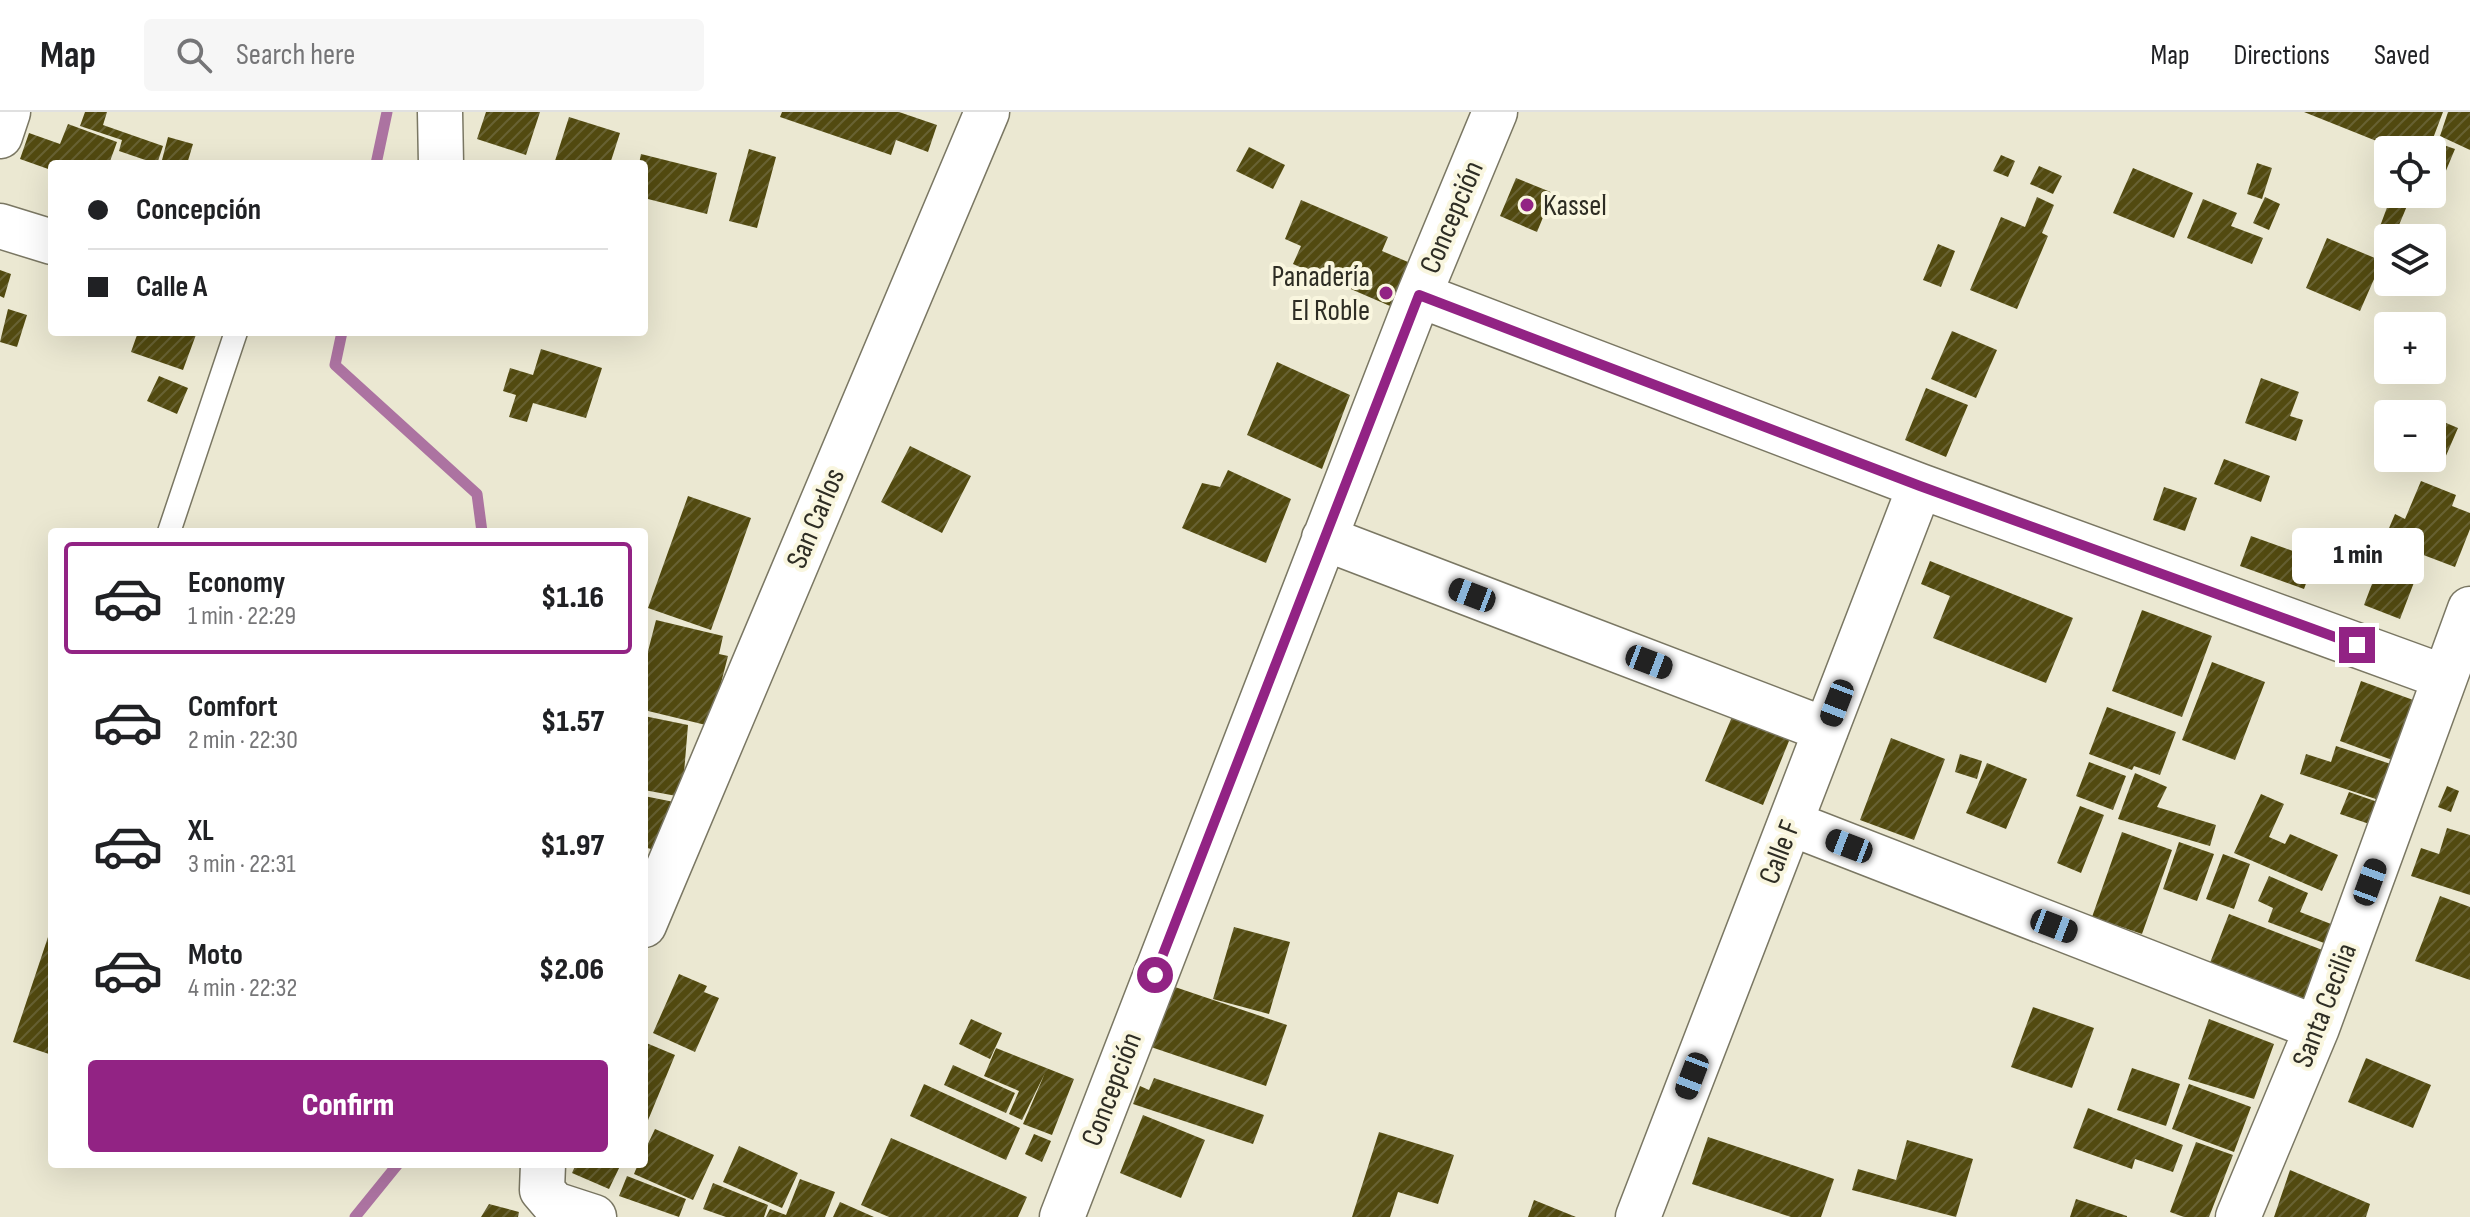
<!DOCTYPE html>
<html lang="en">
<head>
<meta charset="utf-8">
<style>
  body { margin:0; font-family:"Sofia Sans Condensed",sans-serif; background:#f6f6f6; color:#202124; height:100vh; display:flex; flex-direction:column; font-size:30px; white-space:nowrap }
  * { box-sizing:border-box; margin:0 }
  p { font-size:26px; color:#757577 }
  .icon { flex:none; width:44px; height:44px; fill:none; stroke:currentColor; stroke-width:2; stroke-linecap:round; stroke-linejoin:round }
  .map { position:relative; flex:1; overflow:hidden }
  .side { position:absolute; left:48px; top:416px; width:600px; height:640px; display:flex; flex-direction:column; background:#fff; border-radius:8px; box-shadow:0 8px 32px #0002 }
  .side>* { flex:none }
  .hud { position:absolute; left:48px; top:48px; width:600px; height:176px; border-radius:8px; box-shadow:0 8px 32px #0002; display:grid; align-content:center; height:176px; padding:0 40px; background:#fff }
  .fabs { position:absolute; left:2374px; top:24px; display:grid; gap:16px }
  .fabs a { display:grid; place-items:center; width:72px; height:72px; border-radius:8px; background:#fff; box-shadow:0 8px 32px #0002; font-size:40px }
  .end { position:absolute; width:36px; height:36px; margin:-18px; border:10px solid #922384; background:#fff; box-shadow:0 0 0 4px #fff }
  .from { border-radius:50% }
  .bubble { position:absolute; height:56px; border-radius:8px; background:#fff; box-shadow:0 8px 32px #0002; font-size:26px; font-weight:800; line-height:56px; text-align:center }
  .car { position:absolute; width:24px; height:48px; margin:-24px -12px; border-radius:10px; box-shadow:0 0 6px 2px #0007; background:linear-gradient(#222 24%,#8ab4d8 0 40%,#222 0 76%,#8ab4d8 0 86%,#222 0) }
  .hud b { display:flex; align-items:center; gap:28px; height:76px; font-size:30px }
  .hud b+b { border-top:2px solid #e0e0e0 }
  .hud i { width:20px; height:20px; background:#202124 }
  ul { padding:14px 0 0; list-style:none }
  li { display:flex; align-items:center; gap:24px; height:112px; margin:0 16px 12px; padding:0 24px; border:4px solid transparent; border-radius:8px }
  li div { flex:1 }
  li b { display:block; font-size:30px }
  li em { font-style:normal; font-weight:800 }
  li.on { border-color:#922384 }
  li>.icon { width:72px; height:72px; stroke-width:1.5 }
  .primary-button { display:flex; gap:16px; margin-top:auto; padding:16px 40px }
  .primary-button a { flex:1; height:92px; border-radius:8px; background:#922384; color:#fff; font-size:32px; font-weight:800; line-height:92px; text-align:center }
  header { display:flex; align-items:center; gap:48px; box-sizing:border-box; height:112px; padding:0 40px; background:#fff; border-bottom:2px solid #e0e0e0 }
  header strong { font-size:38px }
  nav { display:flex; gap:44px; margin-inline-start:auto; font-size:28px }
  .search { width:560px; height:72px; background:#f6f6f6; display:flex; align-items:center; gap:20px; box-sizing:border-box; padding:0 28px; border-radius:8px; color:#757577; font-size:30px }
  .map>svg:first-child { display:block }
  .lines { fill:none; stroke-linecap:round; stroke-linejoin:round }
  .stream { stroke:#ac73a1; stroke-width:11 }
  .building { fill:url(#building-hatch) }
  .service-casing { stroke:#7a7763; stroke-width:25 }
  .minor-casing { stroke:#7a7763; stroke-width:47 }
  .service { stroke:#fff; stroke-width:22 }
  .minor { stroke:#fff; stroke-width:44 }
  .route { stroke:#922384; stroke-width:10 }
  .poi-dot { fill:#922384; stroke:#f9f6df; stroke-width:3 }
  .labels { text-anchor:middle; stroke-width:8; stroke-linejoin:round; paint-order:stroke }
  .poi-label { font-size:30px; fill:#2e2d24; stroke:#f9f6df; text-anchor:start }
  .street-label { font-size:30px; fill:#2e2d24; stroke:#f9f6df }
</style>
</head>
<body>
<header>
<strong>Map</strong>
<div class="search"><svg class="icon" aria-label="search" viewBox="0 0 24 24"><circle cx="10" cy="10" r="6"/><path d="M15 15l6 6"/></svg>Search here</div>
<nav><a>Map</a><a>Directions</a><a>Saved</a></nav>
</header>
<div class="map">
<svg width="2470" height="1105" viewBox="0 0 2470 1105">
  <defs>
    <pattern id="building-hatch" width="6" height="6" patternUnits="userSpaceOnUse" patternTransform="scale(2)"><rect width="6" height="6" fill="#524a10"/><path d="M-1 1l2-2M0 6l6-6M5 7l2-2" fill="none" stroke="#686233"/></pattern>
  </defs>
  <rect width="100%" height="100%" fill="#ebe8d2"/>
  <g class="lines">
    <path class="stream" d="M376,52L387,0
      M342,220L335,253L477,382L482,420
      M355,1105L398,1052"/>
  </g>
  <path class="building" d="M85,0H107L103,13L163,34L157,52L119,39L122,28L80,14Z
    M486,0H540L526,43L477,27Z
    M782,0H899L937,13L928,40L896,28L891,43L780,5Z
    M2304,0H2443L2432,29L2455,37L2440,73L2432,70V38H2399Z
    M2448,0H2470V38L2440,24Z
    M569,5L620,21L610,52H554Z
    M68,12L117,30L109,52H52V69L48,68L51,58L20,47L29,21L60,32Z
    M168,25L193,32L187,52L162,48Z
    M1249,35L1285,53L1273,77L1236,59Z
    M749,37L776,45L757,116L729,109Z
    M641,42L717,61L707,102L644,86V52H639Z
    M2001,43L2015,49L2008,65L1993,59Z
    M2257,51L2272,56L2262,87L2247,82Z
    M2039,54L2062,64L2053,82L2030,72Z
    M2133,56L2193,81L2174,126L2113,101Z
    M1516,66L1553,81L1537,120L1500,104Z
    M2392,82H2412L2394,125L2379,117Z
    M2037,85L2054,93L2042,121L2048,124L2017,197L1970,178L2001,105L2025,115Z
    M2265,85L2280,92L2269,118L2253,111Z
    M2203,87L2237,101L2231,114L2263,126L2252,152L2187,126Z
    M1301,88L1388,125L1382,139L1408,150L1390,194L1293,152L1301,134L1285,127Z
    M2327,126L2382,149L2360,199L2306,176Z
    M1938,132L1955,139L1941,175L1923,168Z
    M0,158L11,162L4,186L0,184Z
    M8,197L27,203L17,235L0,230Z
    M1952,219L1997,238L1976,286L1931,267Z
    M138,220H197L183,258L131,240Z
    M541,237L602,256L586,306L533,291L527,310L509,305L516,283L503,279L510,256L533,263Z
    M1277,250L1350,283L1322,357L1247,323Z
    M159,264L188,276L177,302L147,289Z
    M2261,266L2299,280L2290,304L2303,308L2296,329L2245,311Z
    M1926,276L1968,293L1946,345L1905,328Z
    M2432,305L2458,316L2445,346L2432,340Z
    M910,334L971,364L942,421L881,390Z
    M2224,347L2270,364L2261,390L2214,372Z
    M1228,358L1291,387L1266,451L1182,416L1202,371L1220,375Z
    M2421,369L2456,383L2452,394L2470,401V417L2455,455L2384,428L2395,402L2405,407Z
    M2164,375L2197,386L2185,419L2153,408Z
    M688,384L751,406L711,518L648,496Z
    M2251,424L2315,447L2304,477L2240,454Z
    M2387,433L2423,447L2400,507L2364,493L2372,472L2354,465L2363,441L2381,448Z
    M1930,449L2073,506L2046,571L1933,526L1950,484L1921,472Z
    M2142,498L2212,524L2182,605L2112,579Z
    M656,508L723,524L719,542L728,544L710,614L644,598V555Z
    M2212,550L2265,570L2235,648L2182,628Z
    M2361,569L2427,593L2406,653L2340,629Z
    M2107,595L2176,620L2160,663L2134,654L2132,658L2089,642Z
    M1734,600L1791,624L1763,693L1705,669Z
    M644,604L688,613L682,685L644,678Z
    M1891,626L1945,647L1914,728L1860,708Z
    M2336,634L2406,657L2394,693L2300,662L2306,642L2331,650Z
    M1960,642L1982,649L1977,667L1955,660Z
    M2089,650L2126,664L2113,698L2076,684Z
    M1987,651L2027,667L2006,717L1966,701Z
    M2135,661L2167,675L2157,695L2216,713L2210,734L2118,707Z
    M2447,674L2459,679L2451,700L2438,695Z
    M2349,680L2392,695L2384,717L2340,702Z
    M2261,682L2284,692L2269,725L2285,732L2290,722L2338,743L2322,779L2234,741Z
    M644,684L679,691L665,741L644,735Z
    M2080,694L2104,703L2081,761L2057,751Z
    M2447,716L2470,723V783L2411,764L2421,736L2439,742Z
    M2122,720L2172,738L2142,822L2092,805Z
    M2179,730L2214,742L2197,789L2163,777Z
    M2223,742L2250,752L2234,797L2206,787Z
    M2269,764L2308,781L2300,800L2331,812L2324,831L2268,810L2273,796L2258,789Z
    M2440,784L2470,795V868L2415,849Z
    M2229,802L2325,839L2302,898L2206,861Z
    M52,813V943L13,930Z
    M1234,815L1290,830L1269,902L1213,887Z
    M679,862L707,874L704,880L719,886L695,940L653,921Z
    M1172,874L1287,913L1266,974L1151,935Z
    M2033,895L2094,916L2072,976L2011,955Z
    M971,907L1002,921L990,947L959,932Z
    M2209,907L2274,932L2254,987L2188,967Z
    M644,930L675,943L644,1018Z
    M996,936L1074,967L1052,1023L1023,1012L1045,961L1022,1008L1009,1002L1019,979L984,964Z
    M2366,946L2431,973L2413,1016L2348,990Z
    M953,953L1015,981L1006,1001L944,973Z
    M2132,956L2180,972L2166,1014L2117,998Z
    M1154,966L1264,1003L1253,1032L1133,992L1140,974L1149,978Z
    M924,972L1020,1016L1006,1048L910,1004Z
    M2189,972L2251,995L2234,1040L2172,1017Z
    M2088,996L2183,1033L2173,1060L2135,1047L2132,1057L2073,1036Z
    M1143,1003L1205,1028L1181,1086L1120,1061Z
    M655,1017L714,1043L693,1088L634,1062L638,1052H644V1040Z
    M1379,1020L1454,1043L1438,1092L1398,1080L1390,1105H1352Z
    M1034,1022L1051,1029L1042,1050L1025,1042Z
    M1708,1025L1834,1067L1821,1105H1791L1692,1072Z
    M891,1026L1027,1085L1018,1105H889L861,1093Z
    M1907,1028L1973,1047L1956,1105L1852,1078L1858,1057L1896,1068Z
    M2196,1030L2233,1043L2209,1105H2184L2170,1100Z
    M739,1034L798,1061L782,1096L723,1070Z
    M576,1052H621L609,1077L572,1061Z
    M2290,1058L2370,1092L2366,1105H2274Z
    M627,1064L686,1087L679,1105L619,1084Z
    M800,1067L835,1080L825,1105H766L770,1097L786,1103Z
    M713,1071L768,1093L764,1105H726L703,1097Z
    M2076,1087L2127,1104V1105H2070Z
    M1534,1088L1576,1105H1528Z
    M840,1090L874,1105H833Z
    M489,1092L519,1100L518,1105H481Z"/>
  <g class="lines">
    <defs>
      <path id="service" d="M169,420L236,220"/>
      <path id="minor" d="M440,0L441,52
        M0,24L8,0
        M0,114L52,130
        M1419,183L1920,374L2444,565
        M1324,426L1826,618
        M1790,711L2317,916
        M644,813L987,0
        M543,1052L542,1078L554,1092L594,1105
        M1062,1105L1419,183L1495,0
        M1638,1105L1920,374
        M2238,1105L2317,916L2470,497"/>
    </defs>
    <use href="#service" class="service-casing"/>
    <use href="#minor" class="minor-casing"/>
    <use href="#service" class="service"/>
    <use href="#minor" class="minor"/>
  </g>
  <g class="lines">
    <path class="route" d="M1155,863L1419,183L1920,374L2357,533"/>
  </g>
  <g class="poi-dot">
    <circle cx="1527" cy="93" r="8"/>
    <circle cx="1386" cy="181" r="8"/>
  </g>
  <g class="labels">
    <g class="poi-label">
      <text x="1543" y="103">Kassel</text>
      <text x="1370" y="174" text-anchor="end">Panadería<tspan x="1370" dy="34">El Roble</tspan></text>
    </g>
    <g class="street-label">
      <text transform="translate(1451 105) rotate(-67)" y="10">Concepción</text>
      <text transform="translate(815 406) rotate(-67)" y="10">San Carlos</text>
      <text transform="translate(1779 740) rotate(-69)" y="10">Calle F</text>
      <text transform="translate(2324 893) rotate(-69)" y="10">Santa Cecilia</text>
      <text transform="translate(1111 977) rotate(-69)" y="10">Concepción</text>
    </g>
  </g>
</svg>
<div class="fabs">
<a><svg class="icon" aria-label="locate" viewBox="0 0 24 24"><circle cx="12" cy="12" r="6"/><path d="M12 2v4M12 18v4M2 12h4M18 12h4"/></svg></a>
<a><svg class="icon" aria-label="layers" viewBox="0 0 24 24"><path d="M12 4l9 5-9 5-9-5zM3 14l9 5 9-5"/></svg></a>
<a>+</a>
<a>−</a>
</div>
<i class="end from" style="left:1155px;top:863px"></i>
<i class="end" style="left:2357px;top:533px"></i>
<div class="bubble" style="left:2292px;top:416px;width:132px">1 min</div>
<i class="car" style="left:1472px;top:483px;rotate:291deg"></i>
<i class="car" style="left:1649px;top:550px;rotate:111deg"></i>
<i class="car" style="left:1837px;top:591px;rotate:201deg"></i>
<i class="car" style="left:1849px;top:734px;rotate:291deg"></i>
<i class="car" style="left:2370px;top:770px;rotate:20deg"></i>
<i class="car" style="left:2054px;top:814px;rotate:111deg"></i>
<i class="car" style="left:1692px;top:964px;rotate:201deg"></i>
<div class="hud">
<b><i class="from"></i>Concepción</b>
<b><i></i>Calle A</b>
</div>
<section class="side">
<ul>
<li class="on"><svg class="icon" aria-label="car" viewBox="0 0 24 24"><path d="M5 17H2v-5l4-1 3-4h7l3 4 3 1v5h-3M9 17h6M6 11h13"/><circle cx="7" cy="17" r="2"/><circle cx="17" cy="17" r="2"/></svg><div><b>Economy</b><p>1 min · 22:29</p></div><em>$1.16</em></li>
<li><svg class="icon" aria-label="car" viewBox="0 0 24 24"><path d="M5 17H2v-5l4-1 3-4h7l3 4 3 1v5h-3M9 17h6M6 11h13"/><circle cx="7" cy="17" r="2"/><circle cx="17" cy="17" r="2"/></svg><div><b>Comfort</b><p>2 min · 22:30</p></div><em>$1.57</em></li>
<li><svg class="icon" aria-label="car" viewBox="0 0 24 24"><path d="M5 17H2v-5l4-1 3-4h7l3 4 3 1v5h-3M9 17h6M6 11h13"/><circle cx="7" cy="17" r="2"/><circle cx="17" cy="17" r="2"/></svg><div><b>XL</b><p>3 min · 22:31</p></div><em>$1.97</em></li>
<li><svg class="icon" aria-label="car" viewBox="0 0 24 24"><path d="M5 17H2v-5l4-1 3-4h7l3 4 3 1v5h-3M9 17h6M6 11h13"/><circle cx="7" cy="17" r="2"/><circle cx="17" cy="17" r="2"/></svg><div><b>Moto</b><p>4 min · 22:32</p></div><em>$2.06</em></li>
</ul>
<div class="primary-button"><a>Confirm</a></div>
</section>
</div>
</body>
</html>
